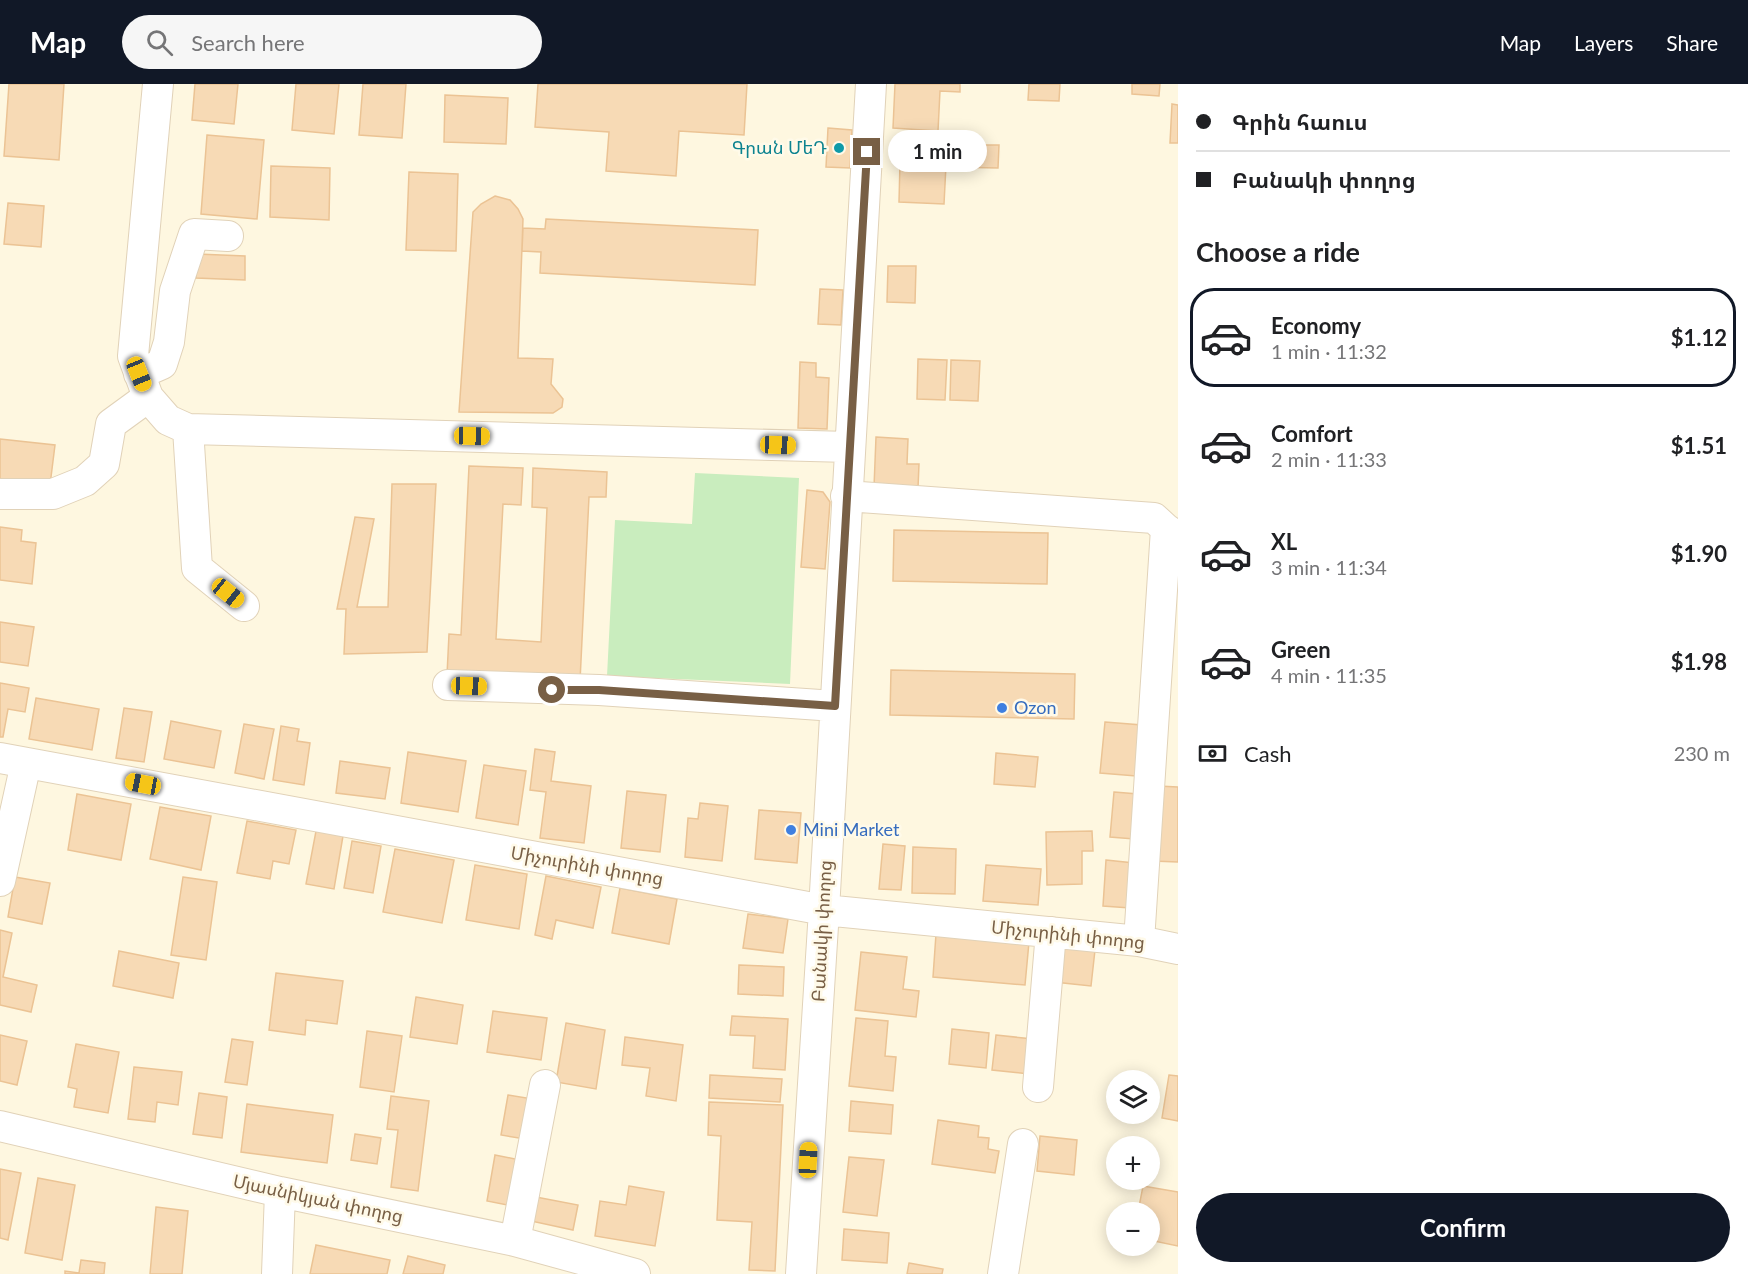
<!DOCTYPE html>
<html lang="en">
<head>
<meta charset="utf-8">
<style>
  body { margin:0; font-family:Lato,"Noto Sans Armenian",sans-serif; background:#f6f6f6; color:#202124; height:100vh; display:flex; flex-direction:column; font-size:22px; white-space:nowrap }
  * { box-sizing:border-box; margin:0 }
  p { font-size:20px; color:#757577 }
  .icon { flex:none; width:33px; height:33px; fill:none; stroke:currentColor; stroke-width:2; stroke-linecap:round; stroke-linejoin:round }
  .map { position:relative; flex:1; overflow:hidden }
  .details { display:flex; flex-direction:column; background:#fff; width:570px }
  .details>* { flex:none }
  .top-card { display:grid; align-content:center; height:132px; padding:0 18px; background:#fff }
  .buttons { position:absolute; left:1106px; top:986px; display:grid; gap:12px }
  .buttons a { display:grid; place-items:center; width:54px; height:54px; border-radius:50%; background:#fff; box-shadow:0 3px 15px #0003; font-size:30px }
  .end { position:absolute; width:27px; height:27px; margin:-14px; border:8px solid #785f45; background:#fff; box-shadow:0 0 0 3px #fff }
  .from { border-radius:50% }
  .bubble { position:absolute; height:42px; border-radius:21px; background:#fff; box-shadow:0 3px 15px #0003; font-size:20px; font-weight:700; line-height:42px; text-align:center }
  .car { position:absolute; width:18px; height:36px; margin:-18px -9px; border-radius:8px; box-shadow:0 0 4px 2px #0007; background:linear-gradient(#f5c518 24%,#345 0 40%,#f5c518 0 76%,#345 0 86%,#f5c518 0) }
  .top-card b { display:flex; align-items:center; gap:21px; height:57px; font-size:22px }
  .top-card b+b { border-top:2px solid #e0e0e0 }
  .top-card i { width:15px; height:15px; background:#202124 }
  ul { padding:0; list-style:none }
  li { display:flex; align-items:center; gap:18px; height:99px; margin:0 12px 9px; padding:0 6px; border:3px solid transparent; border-radius:24px }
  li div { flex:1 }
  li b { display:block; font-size:22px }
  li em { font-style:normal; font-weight:700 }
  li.current { border-color:#111827 }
  li>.icon { width:54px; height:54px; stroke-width:1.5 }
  h2 { padding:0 18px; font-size:27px; line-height:72px }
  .pay { display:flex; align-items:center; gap:15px; height:66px; padding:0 18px; font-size:22px }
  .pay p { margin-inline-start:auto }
  .action { display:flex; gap:12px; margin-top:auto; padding:12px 18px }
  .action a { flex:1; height:69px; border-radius:36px; background:#111827; color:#fff; font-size:24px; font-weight:700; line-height:69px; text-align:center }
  header { display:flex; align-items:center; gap:36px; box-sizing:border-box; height:84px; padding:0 30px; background:#111827; color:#fff }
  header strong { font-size:28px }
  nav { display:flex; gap:33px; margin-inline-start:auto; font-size:21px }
  .search { width:420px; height:54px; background:#f6f6f6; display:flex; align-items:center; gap:15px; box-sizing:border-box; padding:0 21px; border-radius:33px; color:#757577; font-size:22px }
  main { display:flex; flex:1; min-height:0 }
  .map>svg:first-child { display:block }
  .green { fill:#c9edbe }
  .building { fill:#f7dab5; stroke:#ebc394; stroke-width:1.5 }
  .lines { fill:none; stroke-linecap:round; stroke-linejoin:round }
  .minor-casing { stroke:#e1d2b8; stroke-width:32 }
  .minor { stroke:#fff; stroke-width:30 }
  .route { stroke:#785f45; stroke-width:8 }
  .culture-dot { fill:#0f9aa8; stroke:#fffae9; stroke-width:2 }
  .shop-dot { fill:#3f7fe0; stroke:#fffae9; stroke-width:2 }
  .labels { text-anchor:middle; stroke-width:5; stroke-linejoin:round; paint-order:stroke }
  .culture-label { font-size:18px; fill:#0d838f; stroke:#fffae9; text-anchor:end }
  .shop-label { font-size:18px; fill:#366cbe; stroke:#fffae9; text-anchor:start }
  .street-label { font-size:18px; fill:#785f45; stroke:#fffae9 }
</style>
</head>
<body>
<header>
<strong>Map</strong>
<div class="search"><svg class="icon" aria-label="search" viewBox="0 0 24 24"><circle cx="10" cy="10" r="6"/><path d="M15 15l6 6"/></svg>Search here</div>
<nav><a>Map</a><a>Layers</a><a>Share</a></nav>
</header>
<main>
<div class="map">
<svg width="1178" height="1190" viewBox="0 0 1178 1190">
  <rect width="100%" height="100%" fill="#fef7e0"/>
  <path class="green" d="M695,389L799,394L790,600L607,592L615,436L692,440Z"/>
  <path class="building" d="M9,0H64L59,76L4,72Z
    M195,0H238L234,40L192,36Z
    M296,0H339L334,50L292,46Z
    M363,0H406L402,54L359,51Z
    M538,0H747L744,51L679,47L676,92L606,87L609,48L535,43Z
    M895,0H960V8L940,7L938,47L893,44Z
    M1029,0H1060L1059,17L1028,16Z
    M1132,0H1160L1159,12L1132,10Z
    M445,11L508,14L506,60L444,58Z
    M1172,20L1178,21V59H1170Z
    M828,44L852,46L850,84L826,83Z
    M207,51L264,56L257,135L201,130Z
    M950,61H999L998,84L950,83Z
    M900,79L946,81L944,120L899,118Z
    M271,82L330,84L329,136L270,133Z
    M409,88L458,90L456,167L406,166Z
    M495,112L510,116L518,125L523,135L518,274L553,275L551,300L563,315L562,323L553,329L459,328L473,128L481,120Z
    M8,119L44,122L41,163L4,160Z
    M546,135L758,146L755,201L540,189L541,168L522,167L523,144L545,145Z
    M197,170L245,172V196L196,194Z
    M888,182H916L915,219L887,218Z
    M820,205L843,206L841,241L818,240Z
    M918,275L947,276L945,316L917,315Z
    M951,276L980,277L978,317L950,316Z
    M800,278L816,279V293L829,294L827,345L798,344Z
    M876,353L908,355L907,380H919L918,404L874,403Z
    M0,355L55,361L50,401L0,395Z
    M469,382L523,384L521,421L503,420L496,555L541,558L547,424L532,423L533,384L607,388L606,413H589L580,597L447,591L449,550L461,551Z
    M392,400H436L427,568L344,570L346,525H337L355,433L374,435L357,523H388Z
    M807,406L823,408L830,418L825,485L801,483Z
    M0,443L22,446L21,457L36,459L32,500L0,496Z
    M894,446L1048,449L1047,500L893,497Z
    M0,538L34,543L28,582L0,578Z
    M891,586L1075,590L1074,635L890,631Z
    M0,599L29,604L25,628L8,625L3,653H0Z
    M36,614L99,625L92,666L29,655Z
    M124,624L152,628L144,678L116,674Z
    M171,637L221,647L214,684L164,675Z
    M1105,638L1142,641L1136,692L1100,689Z
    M244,640L274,645L264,695L235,689Z
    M281,642L299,645L297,657L310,659L304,701L273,696Z
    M535,665L555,668L551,697L591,702L584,759L540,754L546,708L530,706Z
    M408,668L466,677L458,728L401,719Z
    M996,669L1038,673L1035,703L994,700Z
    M340,677L390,684L385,715L336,709Z
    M484,681L526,687L518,741L476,734Z
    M1158,702L1178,703V778L1153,777Z
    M627,707L666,711L660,768L621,764Z
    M1114,708L1138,710L1134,755L1110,753Z
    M77,710L131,720L121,776L68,766Z
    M700,719L728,722L722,777L685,773L688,734L698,735Z
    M160,723L211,732L201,786L150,775Z
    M759,726L801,729L797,779L755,775Z
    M247,737L296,746L289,780L273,777L270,795L237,789Z
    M316,747L343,752L334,805L306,800Z
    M1092,747L1093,767H1082V800L1047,801L1046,748Z
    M352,757L381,762L373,809L344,804Z
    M883,760L905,762L901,806L879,805Z
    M913,763L956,765L955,810L912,809Z
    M395,765L454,776L442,839L383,828Z
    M1106,776L1134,779L1130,824L1103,822Z
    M475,781L527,790L519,845L466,836Z
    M986,781L1041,785L1038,821L983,817Z
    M546,792L601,803L593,844L556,836L552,855L535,851Z
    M15,793L50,799L42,840L8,833Z
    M183,793L217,798L206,876L171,871Z
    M620,804L677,815L669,860L612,849Z
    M748,830L788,835L783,869L743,864Z
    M0,846L12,849L3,893L37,901L31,928L0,921Z
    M936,850L1029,858L1025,901L933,893Z
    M1058,862L1095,866L1091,902L1054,898Z
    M119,867L179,879L173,914L113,902Z
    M861,868L907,873L903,905L919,907L916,933L855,926Z
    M739,881L784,883L783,912L738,910Z
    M276,889L343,897L337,940L306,936L305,951L269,946Z
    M416,913L463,921L457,960L410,953Z
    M493,927L547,934L541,976L487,968Z
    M732,932L788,935L785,986L753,984L755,952L730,951Z
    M856,934L888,937L885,972L896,973L893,1007L849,1002Z
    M566,939L605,946L596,1005L556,998Z
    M952,945L989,949L986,984L949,980Z
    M367,947L402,952L394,1008L360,1003Z
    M0,951L27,957L17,1001L0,997Z
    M996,951L1033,955L1029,990L992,986Z
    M625,953L683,961L676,1017L646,1012L650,984L622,981Z
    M232,955L253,958L247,1001L225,998Z
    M76,960L119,968L108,1029L74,1023L77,1005L68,1003Z
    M134,983L182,988L178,1021L157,1018L155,1038L128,1035Z
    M710,991L782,995L780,1018L709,1014Z
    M1169,991L1178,992V1037L1162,1034Z
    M199,1009L227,1013L222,1054L193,1050Z
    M508,1011L533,1015L525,1055L501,1051Z
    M391,1012L429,1017L418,1107L391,1103L398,1046L387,1045Z
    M851,1017L893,1021L891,1050L849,1047Z
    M709,1018L783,1021L775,1187L749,1186L752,1138L717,1136L721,1052L708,1051Z
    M247,1020L333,1031L327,1079L241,1068Z
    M938,1036L979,1042L978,1053L989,1054L988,1065L999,1067L995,1089L932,1080Z
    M355,1050L381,1054L377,1080L351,1076Z
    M1040,1052L1077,1056L1074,1091L1037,1087Z
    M495,1071L520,1076L512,1122L487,1117Z
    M849,1073L884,1076L877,1132L843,1128Z
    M0,1085L21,1089L8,1156L0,1154Z
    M38,1094L75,1101L62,1176L25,1169Z
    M629,1102L664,1108L655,1162L595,1152L600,1117L626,1121Z
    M1143,1102L1178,1108V1162L1149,1156V1128H1138Z
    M536,1113L578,1121L573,1146L531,1137Z
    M156,1123L188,1127L182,1190H150Z
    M844,1145L889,1149L887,1179L842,1176Z
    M316,1161L390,1176L387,1190H310Z
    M408,1172L445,1181L443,1190H403Z
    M81,1176L105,1179L104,1190H65V1187L79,1189Z
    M909,1179L943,1185L942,1190H907Z"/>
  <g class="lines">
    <defs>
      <path id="minor" d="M158,0L133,272L148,313L168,336L188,345L849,363
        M139,290L162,280L169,258L175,207L194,150L228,152
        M188,345L197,484L244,522
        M0,410H53L85,397L104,380L111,340L148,313
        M846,412L1154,434L1166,445L1178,453
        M448,601L599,606L835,622
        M0,674L824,826L1139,857L1178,865
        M0,797L26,679
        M1139,857L1166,445
        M1038,1003L1051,848
        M0,1042L280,1108L515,1157L635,1190
        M515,1157L545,1001
        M277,1190L280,1108
        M801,1190L824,826L871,0
        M1003,1190L1023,1060"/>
    </defs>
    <use href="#minor" class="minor-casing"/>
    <use href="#minor" class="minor"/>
  </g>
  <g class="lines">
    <path class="route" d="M552,606H599L835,622L867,68"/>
  </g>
  <circle class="culture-dot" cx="839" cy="64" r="6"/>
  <g class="shop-dot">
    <circle cx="1002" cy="624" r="6"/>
    <circle cx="791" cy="746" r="6"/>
  </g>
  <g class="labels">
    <g class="culture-label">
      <text x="827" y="70">Գրան ՄեԴ</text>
    </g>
    <g class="shop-label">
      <text x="1014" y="630">Ozon</text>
      <text x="803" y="752">Mini Market</text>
    </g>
    <g class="street-label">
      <text transform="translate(587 782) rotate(10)" y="6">Միչուրինի փողոց</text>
      <text transform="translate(822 847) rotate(-87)" y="6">Բանակի փողոց</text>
      <text transform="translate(1068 851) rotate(6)" y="6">Միչուրինի փողոց</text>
      <text transform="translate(318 1115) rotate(12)" y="6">Մյասնիկյան փողոց</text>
    </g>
  </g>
</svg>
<div class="buttons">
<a><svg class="icon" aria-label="layers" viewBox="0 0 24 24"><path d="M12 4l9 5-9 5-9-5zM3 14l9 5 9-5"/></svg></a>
<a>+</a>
<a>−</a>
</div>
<i class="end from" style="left:552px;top:606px"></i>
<i class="end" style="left:867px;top:68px"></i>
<div class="bubble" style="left:888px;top:46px;width:99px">1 min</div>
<i class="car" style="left:139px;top:290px;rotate:158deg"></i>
<i class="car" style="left:472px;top:352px;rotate:91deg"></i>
<i class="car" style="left:778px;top:361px;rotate:92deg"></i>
<i class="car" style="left:228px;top:509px;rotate:129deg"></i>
<i class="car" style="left:469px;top:602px;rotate:92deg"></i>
<i class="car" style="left:143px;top:700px;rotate:281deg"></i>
<i class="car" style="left:808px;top:1076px;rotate:3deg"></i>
</div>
<section class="details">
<div class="top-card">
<b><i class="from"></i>Գրին հաուս</b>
<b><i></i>Բանակի փողոց</b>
</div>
<h2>Choose a ride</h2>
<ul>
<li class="current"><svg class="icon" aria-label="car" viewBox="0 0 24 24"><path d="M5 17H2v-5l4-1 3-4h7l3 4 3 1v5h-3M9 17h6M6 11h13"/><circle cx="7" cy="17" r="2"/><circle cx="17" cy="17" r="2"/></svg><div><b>Economy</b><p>1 min · 11:32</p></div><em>$1.12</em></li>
<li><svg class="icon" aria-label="car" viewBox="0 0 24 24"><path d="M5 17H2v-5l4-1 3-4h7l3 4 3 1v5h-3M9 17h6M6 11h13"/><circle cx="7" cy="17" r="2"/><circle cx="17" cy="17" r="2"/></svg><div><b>Comfort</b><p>2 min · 11:33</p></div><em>$1.51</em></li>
<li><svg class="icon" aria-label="car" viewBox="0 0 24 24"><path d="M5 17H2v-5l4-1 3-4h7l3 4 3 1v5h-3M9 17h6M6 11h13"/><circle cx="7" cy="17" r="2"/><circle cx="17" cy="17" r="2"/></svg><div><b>XL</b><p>3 min · 11:34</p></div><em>$1.90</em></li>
<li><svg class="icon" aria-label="car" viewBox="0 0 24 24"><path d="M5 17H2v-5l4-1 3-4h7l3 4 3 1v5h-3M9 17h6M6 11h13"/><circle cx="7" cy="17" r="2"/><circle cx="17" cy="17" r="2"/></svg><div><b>Green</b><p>4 min · 11:35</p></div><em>$1.98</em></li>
</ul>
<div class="pay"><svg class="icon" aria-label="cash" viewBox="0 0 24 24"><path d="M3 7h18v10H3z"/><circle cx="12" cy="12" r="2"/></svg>Cash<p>230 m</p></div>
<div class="action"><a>Confirm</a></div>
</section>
</main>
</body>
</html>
